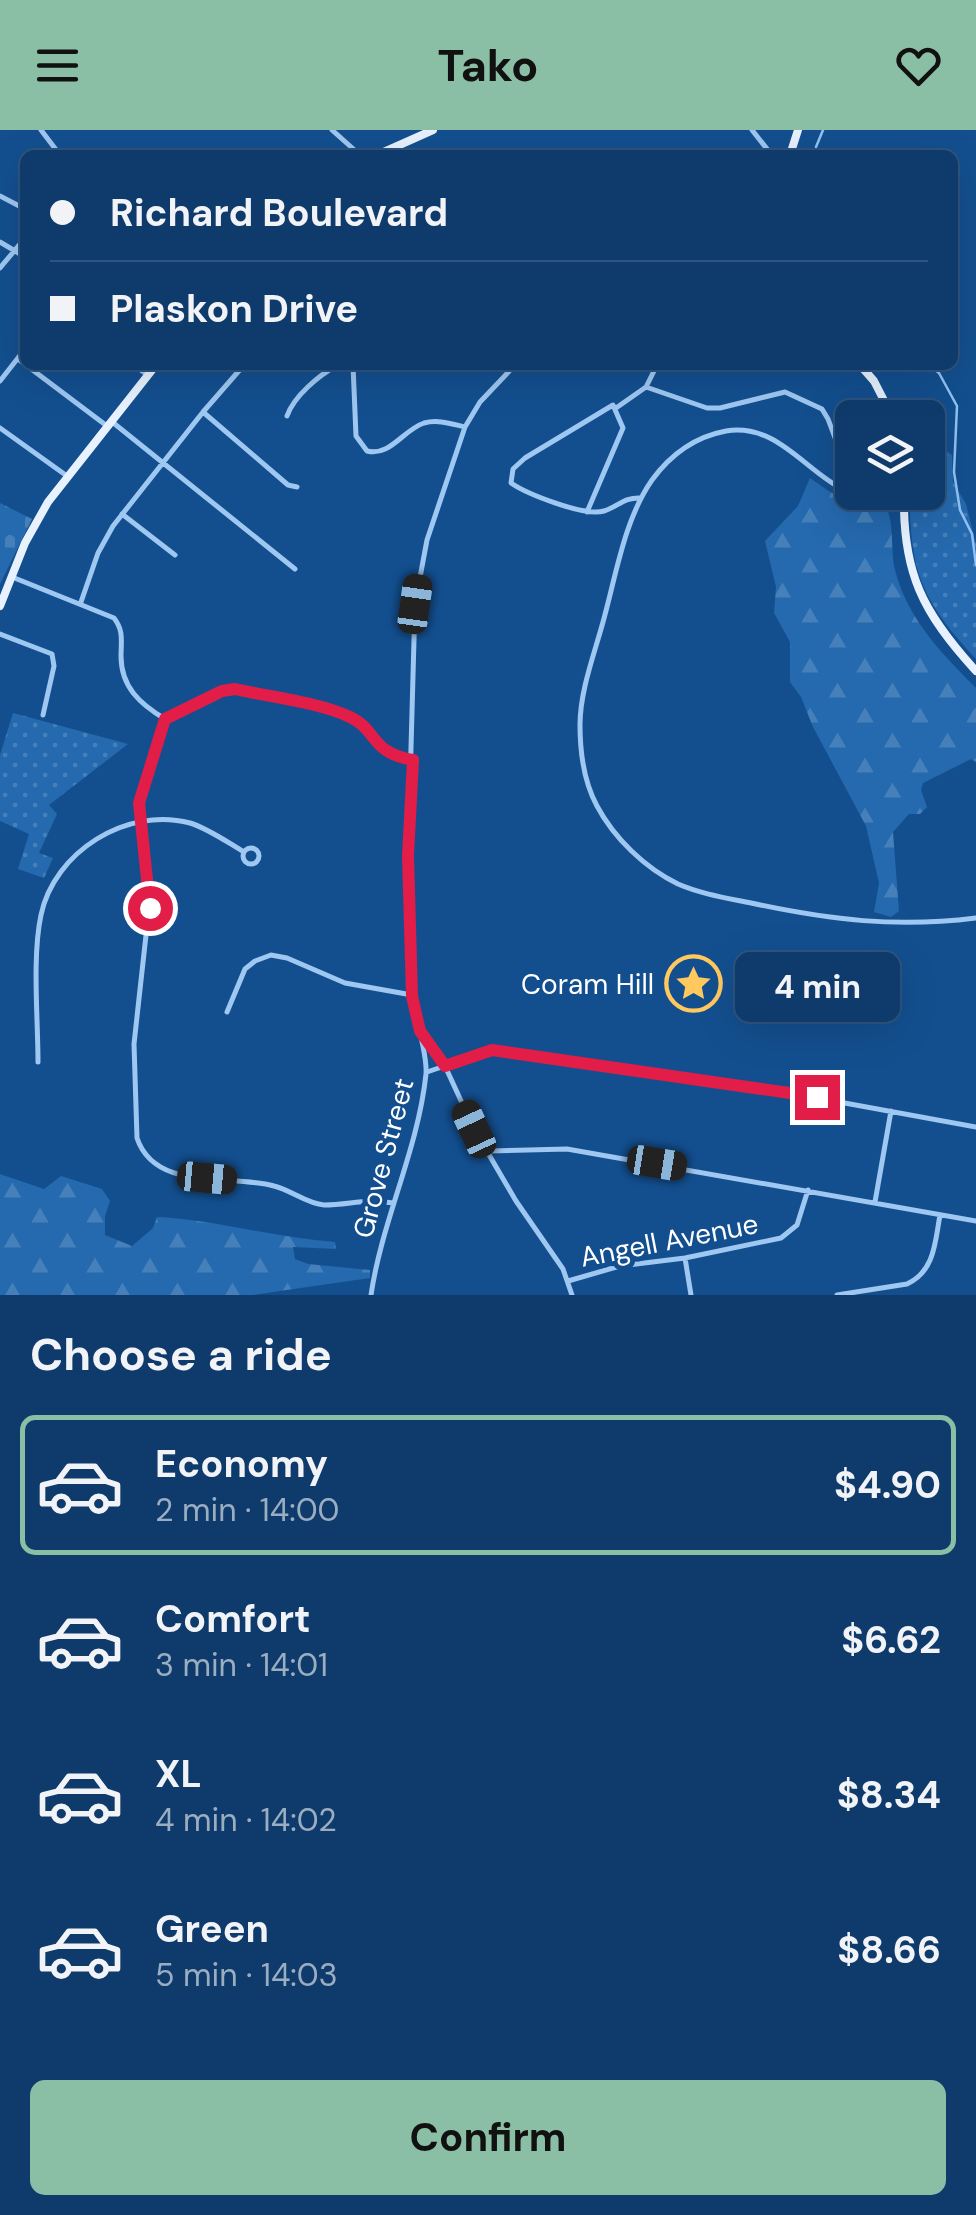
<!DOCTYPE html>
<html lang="en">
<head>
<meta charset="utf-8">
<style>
  body { margin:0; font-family:"DM Sans",sans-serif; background:#174271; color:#f1f3f6; height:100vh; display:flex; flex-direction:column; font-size:38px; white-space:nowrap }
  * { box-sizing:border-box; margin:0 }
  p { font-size:32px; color:#9badc1 }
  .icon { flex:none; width:55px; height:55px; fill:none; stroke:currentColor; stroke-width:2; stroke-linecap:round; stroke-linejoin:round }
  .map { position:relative; height:1165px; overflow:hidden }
  .panel { display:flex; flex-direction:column; background:#0e3b6b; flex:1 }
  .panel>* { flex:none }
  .guide { position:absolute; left:20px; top:20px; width:938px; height:220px; border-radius:15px; box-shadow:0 10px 40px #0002,0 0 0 2px #2e557e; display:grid; align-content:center; height:220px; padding:0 30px; background:#0e3b6b }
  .tools { position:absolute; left:835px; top:270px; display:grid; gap:20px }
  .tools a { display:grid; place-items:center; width:110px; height:110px; border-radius:15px; background:#0e3b6b; box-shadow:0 10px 40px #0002,0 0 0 2px #2e557e; font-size:50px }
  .end { position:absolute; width:45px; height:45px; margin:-22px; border:12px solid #e11d48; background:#fff; box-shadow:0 0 0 5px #fff }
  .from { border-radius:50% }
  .bubble { position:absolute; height:70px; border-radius:15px; background:#0e3b6b; box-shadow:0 10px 40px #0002,0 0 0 2px #2e557e; font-size:32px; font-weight:700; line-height:70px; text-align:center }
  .car { position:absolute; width:30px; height:60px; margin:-30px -15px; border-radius:12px; box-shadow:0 0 8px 2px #0007; background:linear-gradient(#222 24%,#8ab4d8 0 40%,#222 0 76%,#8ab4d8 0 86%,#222 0) }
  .guide b { display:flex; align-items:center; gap:35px; height:95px; font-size:38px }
  .guide b+b { border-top:2px solid #2e557e }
  .guide i { width:25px; height:25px; background:#f1f3f6 }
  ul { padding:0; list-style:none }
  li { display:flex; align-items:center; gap:30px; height:140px; margin:0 20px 15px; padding:0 10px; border:5px solid transparent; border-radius:15px }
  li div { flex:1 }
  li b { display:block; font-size:38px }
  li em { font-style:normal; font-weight:700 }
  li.selected { border-color:#8abfa5 }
  li>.icon { width:90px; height:90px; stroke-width:1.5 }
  h2 { padding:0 30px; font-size:45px; line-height:120px }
  .action { display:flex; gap:20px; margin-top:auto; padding:20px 30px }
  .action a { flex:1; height:115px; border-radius:15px; background:#8abfa5; color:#111; font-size:40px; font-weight:700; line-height:115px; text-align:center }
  header { display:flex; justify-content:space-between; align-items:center; height:130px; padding:0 30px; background:#8abfa5; color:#111; font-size:45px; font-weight:700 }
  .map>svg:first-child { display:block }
  .forest { fill:url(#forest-firs) }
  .cemetery { fill:url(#cemetery-stones) }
  .park { fill:url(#park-dots) }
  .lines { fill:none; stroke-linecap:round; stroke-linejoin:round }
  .stream { stroke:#90c3f4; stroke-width:2.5 }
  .minor { stroke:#9ec7f1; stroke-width:5 }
  .major { stroke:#e8f2ff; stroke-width:8 }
  .route { stroke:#e11d48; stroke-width:12 }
  .labels { text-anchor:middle; stroke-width:10; stroke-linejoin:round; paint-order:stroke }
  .poi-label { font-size:28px; fill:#fff; stroke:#134f8f; text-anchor:end }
  .street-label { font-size:28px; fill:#fff; stroke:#134f8f }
</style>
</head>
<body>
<header><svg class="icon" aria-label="menu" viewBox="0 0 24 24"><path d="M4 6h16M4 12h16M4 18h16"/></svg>Tako<svg class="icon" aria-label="heart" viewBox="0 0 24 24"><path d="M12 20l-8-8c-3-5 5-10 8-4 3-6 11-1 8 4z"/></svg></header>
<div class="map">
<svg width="976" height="1165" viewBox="0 0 976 1165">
  <defs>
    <pattern id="forest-firs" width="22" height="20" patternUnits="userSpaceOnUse" patternTransform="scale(2.5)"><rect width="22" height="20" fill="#2569ae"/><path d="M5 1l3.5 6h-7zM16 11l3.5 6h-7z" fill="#4680ba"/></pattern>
    <pattern id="cemetery-stones" width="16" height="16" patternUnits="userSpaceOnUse" patternTransform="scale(2.5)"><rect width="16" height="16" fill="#2569ae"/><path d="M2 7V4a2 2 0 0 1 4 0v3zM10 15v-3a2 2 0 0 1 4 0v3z" fill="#4680ba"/></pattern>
    <pattern id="park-dots" width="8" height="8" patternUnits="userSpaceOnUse" patternTransform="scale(2.5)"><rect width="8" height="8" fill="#2569ae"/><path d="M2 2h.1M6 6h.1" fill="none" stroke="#4680ba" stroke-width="1.8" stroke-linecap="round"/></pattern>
  </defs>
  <rect width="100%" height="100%" fill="#134f8f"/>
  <path class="forest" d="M810,348C833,364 857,382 886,377C895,395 890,420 895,440C907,488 942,524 976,558V632L971,629L923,653L921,660L927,677L920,684H909L893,702L899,781L891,787L874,782L879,753L866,696L813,597L801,567L790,552V512L774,483L776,457L765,411L798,376Z
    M0,1044L44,1059L61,1046L102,1059L110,1071L105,1086V1105L132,1116L153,1098L157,1087C217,1090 275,1108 335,1112L336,1119L293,1117L295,1129L308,1134L370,1140V1148L252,1165H0Z"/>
  <path class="cemetery" d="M0,373L32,389L0,454Z"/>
  <path class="park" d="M928,308L952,325L953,352L966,374L976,414V529C923,472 909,442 910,363L928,362Z
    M13,583L128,614L49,675L57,684L39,723L53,728L44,748L18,739L29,704L0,691V625Z"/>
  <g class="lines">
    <path class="stream" d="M816,17L823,0
      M928,235L939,243L957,276L954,342L960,380L972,404L976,435"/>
    <path class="minor" d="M41,0L60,25
      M332,0L360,25
      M752,0L771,24
      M761,25H779
      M0,66L25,79
      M0,112L25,127
      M0,138L25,108
      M18,229L107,296
      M133,235L148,245
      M353,235L356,306L367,321C390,327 403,300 424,293C438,289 452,294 465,297
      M515,235L480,272L465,297L427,410L415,474L408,726L412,865L421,901L445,936L474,999L516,1071L563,1139L572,1165
      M0,251L25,219
      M646,257L707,278H720L785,262L822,279L828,289L844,332L836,355
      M616,278L646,257L657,235
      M203,282L288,355L297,357
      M287,286C294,266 319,245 338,235
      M111,291L295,439
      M0,298L67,346
      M903,371C884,368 861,368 844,360C804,340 777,293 726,301C694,307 671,324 652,350C624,390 616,446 603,492C594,525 580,561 580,595C580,622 584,652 597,676C614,708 645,738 678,754C701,764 727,768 751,773C830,790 896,798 976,788
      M587,382L623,298L613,275L525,328L513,339L511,353C527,364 585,387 604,381C619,376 624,367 641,368
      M122,384L175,425
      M12,447L114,488C124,501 121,511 121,526C121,557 140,574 165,589L222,561L235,559L349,586C378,601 372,622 413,630
      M81,472L98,423L113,396L203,282L244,235
      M0,504L52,524L54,536L43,585
      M165,589L139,673L149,778L134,914L137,1008C155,1062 230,1044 274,1056C291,1060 307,1074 324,1075C350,1075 365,1068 393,1073
      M243 726a8 8 0 1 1 16 0a8 8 0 1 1-16 0Z
      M227,882L245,839L255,831L271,825L287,828L345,853L412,865
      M38,932C38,888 32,827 41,785C54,722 127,676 190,693C209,699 227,712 244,722
      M427,942L492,920L790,963L976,997
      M488,1021L567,1019L976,1091
      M875,1072L891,981
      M685,1128L691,1165
      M568,1151L620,1136L685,1128L781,1108L797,1095L808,1060
      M371,1165C382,1090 418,1020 426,944C427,932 423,918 421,906
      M837,1165L907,1154C935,1141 935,1112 940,1085"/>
    <path class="major" d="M377,25L433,0
      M790,25L798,0
      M860,235L874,251L893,288
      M904,362C902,443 923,483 976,541
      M0,476L25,413L48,372L156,235"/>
  </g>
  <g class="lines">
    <path class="route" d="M150,778L139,673L165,589L222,561L235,559C270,567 318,572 350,587C378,600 369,622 413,630L408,726L412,866L420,901L445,936L492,920L817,967"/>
  </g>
  <defs>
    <symbol id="sight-ring" viewBox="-11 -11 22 22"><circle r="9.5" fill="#134f8f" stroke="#ffc95e" stroke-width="1.5"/><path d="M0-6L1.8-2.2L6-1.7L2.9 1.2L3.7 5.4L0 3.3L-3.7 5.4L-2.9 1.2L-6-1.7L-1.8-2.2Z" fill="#ffc95e"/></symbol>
  </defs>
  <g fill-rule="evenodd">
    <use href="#sight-ring" x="662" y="822" width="63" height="63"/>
  </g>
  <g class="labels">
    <g class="poi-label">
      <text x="654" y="864">Coram Hill</text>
    </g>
    <g class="street-label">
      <text transform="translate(383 1028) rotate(-75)" y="10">Grove Street</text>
      <text transform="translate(669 1110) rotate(-11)" y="10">Angell Avenue</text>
    </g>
  </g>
</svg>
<div class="tools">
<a><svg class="icon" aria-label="layers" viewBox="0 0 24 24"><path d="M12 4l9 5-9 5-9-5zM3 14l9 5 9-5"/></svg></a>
</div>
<i class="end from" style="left:150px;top:778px"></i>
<i class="end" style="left:817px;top:967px"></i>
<div class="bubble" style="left:735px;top:822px;width:165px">4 min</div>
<i class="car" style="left:415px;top:474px;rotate:8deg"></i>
<i class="car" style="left:474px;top:999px;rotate:335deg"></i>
<i class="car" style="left:657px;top:1033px;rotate:99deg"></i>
<i class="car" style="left:207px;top:1048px;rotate:95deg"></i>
<div class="guide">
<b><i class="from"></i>Richard Boulevard</b>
<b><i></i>Plaskon Drive</b>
</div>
</div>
<section class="panel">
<h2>Choose a ride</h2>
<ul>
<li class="selected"><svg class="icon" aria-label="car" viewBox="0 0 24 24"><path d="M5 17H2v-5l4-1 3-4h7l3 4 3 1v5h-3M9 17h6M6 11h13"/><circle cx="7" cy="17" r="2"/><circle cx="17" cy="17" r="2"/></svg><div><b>Economy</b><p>2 min · 14:00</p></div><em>$4.90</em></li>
<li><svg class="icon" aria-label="car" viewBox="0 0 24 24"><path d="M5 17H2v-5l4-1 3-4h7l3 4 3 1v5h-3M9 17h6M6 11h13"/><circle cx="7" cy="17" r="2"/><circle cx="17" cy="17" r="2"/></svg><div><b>Comfort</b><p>3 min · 14:01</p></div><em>$6.62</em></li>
<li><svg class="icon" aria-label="car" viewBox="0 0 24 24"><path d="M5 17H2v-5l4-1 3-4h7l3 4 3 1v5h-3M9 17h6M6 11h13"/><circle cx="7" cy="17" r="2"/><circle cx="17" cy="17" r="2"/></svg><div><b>XL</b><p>4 min · 14:02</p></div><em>$8.34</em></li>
<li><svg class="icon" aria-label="car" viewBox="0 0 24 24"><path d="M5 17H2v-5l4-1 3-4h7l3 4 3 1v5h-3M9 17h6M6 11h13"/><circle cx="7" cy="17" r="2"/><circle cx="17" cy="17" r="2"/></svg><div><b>Green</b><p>5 min · 14:03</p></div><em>$8.66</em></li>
</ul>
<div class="action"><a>Confirm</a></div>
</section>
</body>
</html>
